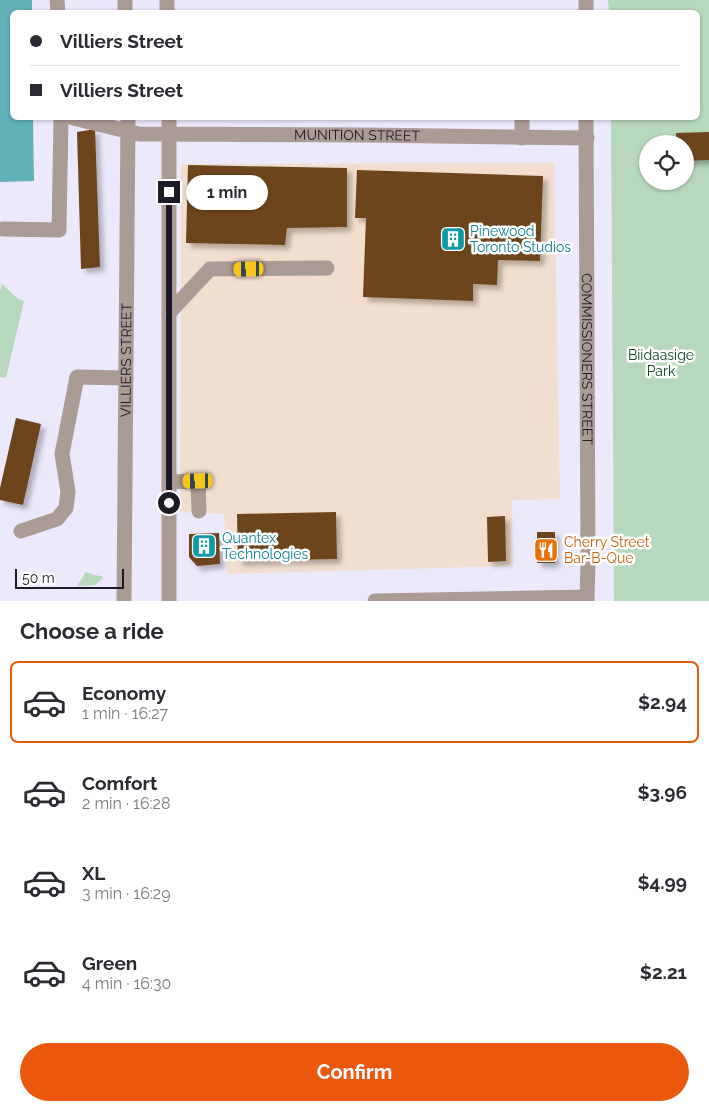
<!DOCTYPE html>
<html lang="en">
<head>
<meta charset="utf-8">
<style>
  body { margin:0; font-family:Raleway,sans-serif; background:#f7f7f7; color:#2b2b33; height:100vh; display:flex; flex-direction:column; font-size:19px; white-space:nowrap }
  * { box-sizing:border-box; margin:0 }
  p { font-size:16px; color:#7c7c81 }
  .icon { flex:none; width:28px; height:28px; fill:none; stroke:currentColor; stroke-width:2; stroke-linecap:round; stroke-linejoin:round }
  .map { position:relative; height:601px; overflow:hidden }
  .panel { display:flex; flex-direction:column; background:#fff; flex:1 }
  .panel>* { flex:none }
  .hud { position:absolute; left:10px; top:10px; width:690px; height:110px; border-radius:8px; box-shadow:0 1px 4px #0004; display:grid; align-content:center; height:110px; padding:0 20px; background:#fff }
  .tools { position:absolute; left:639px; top:135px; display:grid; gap:10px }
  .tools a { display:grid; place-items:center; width:55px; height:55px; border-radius:50%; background:#fff; box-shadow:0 1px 4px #0004; font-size:25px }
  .scale { position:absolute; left:15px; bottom:12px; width:109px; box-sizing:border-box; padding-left:5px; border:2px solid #1d1a25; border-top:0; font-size:14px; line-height:18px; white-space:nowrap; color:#1d1a25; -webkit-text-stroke:4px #fff; paint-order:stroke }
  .end { position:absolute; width:22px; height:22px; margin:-11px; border:6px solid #1d1a25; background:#fff; box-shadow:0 0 0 2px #fff }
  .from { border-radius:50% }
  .bubble { position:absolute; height:35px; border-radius:18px; background:#fff; box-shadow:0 1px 4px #0004; font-size:16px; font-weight:700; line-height:35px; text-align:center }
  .car { position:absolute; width:15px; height:30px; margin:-15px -8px; border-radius:6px; box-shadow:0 0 4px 1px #0007; background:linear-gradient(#f5c518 24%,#345 0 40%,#f5c518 0 76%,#345 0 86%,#f5c518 0) }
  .hud b { display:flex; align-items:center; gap:18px; height:48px; font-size:19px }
  .hud b+b { border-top:1px solid #e1e1e2 }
  .hud i { width:12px; height:12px; background:#2b2b33 }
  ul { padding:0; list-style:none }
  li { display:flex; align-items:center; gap:15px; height:82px; margin:0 10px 8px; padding:0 10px; border:2px solid transparent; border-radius:8px }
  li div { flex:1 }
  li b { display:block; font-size:19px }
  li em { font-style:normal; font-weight:700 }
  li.active { border-color:#ea580c }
  li>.icon { width:45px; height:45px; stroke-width:1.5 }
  h2 { padding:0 20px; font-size:22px; line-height:60px }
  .action { display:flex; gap:10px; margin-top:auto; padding:10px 20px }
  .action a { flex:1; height:58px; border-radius:30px; background:#ea580c; color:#fff; font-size:20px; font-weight:700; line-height:58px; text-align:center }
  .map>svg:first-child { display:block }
  .industrial { fill:#f1dece }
  .green { fill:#b7d8bc; fill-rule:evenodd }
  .water { fill:#62b3b7 }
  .building { fill:#6d451b; filter:url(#shadow) }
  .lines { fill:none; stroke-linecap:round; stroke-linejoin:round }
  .minor { stroke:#ab9b95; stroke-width:15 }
  .route { stroke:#1d1a25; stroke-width:6 }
  .labels { text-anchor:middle; stroke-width:5; stroke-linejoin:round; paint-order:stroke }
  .street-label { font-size:14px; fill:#1d1a25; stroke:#fff }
  .culture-label { font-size:14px; fill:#0d838f; stroke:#fff; text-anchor:start }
  .park-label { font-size:14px; fill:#114922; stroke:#fff }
  .food-label { font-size:14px; fill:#c56008; stroke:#fff; text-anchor:start }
</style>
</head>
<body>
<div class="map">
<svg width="709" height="601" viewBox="0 0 709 601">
  <defs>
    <filter id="shadow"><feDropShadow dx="4.5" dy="4.5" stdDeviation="2.5" flood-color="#0004"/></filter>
  </defs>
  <rect width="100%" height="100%" fill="#ede9fd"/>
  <path class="industrial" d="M554,163L560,499L512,500L513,566L227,574L224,514L180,512L181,164Z"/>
  <path class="green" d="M608,0H709V601H614L611,118H698V12H609ZM648,144H685V181H648Z
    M2,284L17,298L24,301L6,378L0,377V292Z
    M86,572L93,575L101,576L103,578L95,585L77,586Z"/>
  <path class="water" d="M0,0H32V12H12V118H33L34,181L0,182Z"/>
  <path class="building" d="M95,129L100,267L81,269L77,132Z
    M709,132V160L685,161V144H677L676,133Z
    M188,165L347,168V227L287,228L285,245L186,243Z
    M357,170L543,176L540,261L498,260L497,285L473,284V301L363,297L366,218H355Z
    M16,418L41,424L23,505L0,500V488Z
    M336,512L337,559L238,561L237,514Z
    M505,516L506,561L488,562L487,517Z
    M537,532H555V563H537Z
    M219,533L220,564L197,566L189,557V534Z"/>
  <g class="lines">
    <g class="minor">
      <path d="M57,0L58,12"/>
      <path d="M125,0V12"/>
      <path d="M167,0V12"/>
      <path d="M586,0V12"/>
      <path id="s1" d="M73,118L139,134L367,135L587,138"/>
      <path d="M169,118V601"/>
      <path d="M522,118V138"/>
      <path id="s2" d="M586,118L588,561L587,601"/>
      <path d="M3,229L59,230L61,118"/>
      <path d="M169,313L210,269L327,268"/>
      <path d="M169,482L198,481L199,511"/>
      <path d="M21,531L57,519L66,508L68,492L62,454L77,377L126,378"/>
      <path id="s3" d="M124,601L128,118"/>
      <path d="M375,601L586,597"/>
    </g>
  </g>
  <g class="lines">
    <path class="route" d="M169,192V503"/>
  </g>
  <defs>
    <symbol id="building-square" viewBox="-11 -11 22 22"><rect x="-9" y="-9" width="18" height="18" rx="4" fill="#0f9aa8" stroke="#fff"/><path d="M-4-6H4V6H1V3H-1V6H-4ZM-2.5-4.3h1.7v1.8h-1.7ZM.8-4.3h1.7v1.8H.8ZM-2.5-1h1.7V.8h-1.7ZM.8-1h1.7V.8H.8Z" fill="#fff"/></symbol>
    <symbol id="restaurant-square" viewBox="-11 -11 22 22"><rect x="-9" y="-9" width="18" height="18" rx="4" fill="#e8710a" stroke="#fff"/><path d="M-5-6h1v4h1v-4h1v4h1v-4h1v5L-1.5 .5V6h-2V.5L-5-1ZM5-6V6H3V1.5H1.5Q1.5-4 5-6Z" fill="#fff"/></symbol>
  </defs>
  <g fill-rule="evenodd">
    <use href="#building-square" x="439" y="225" width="28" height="28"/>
    <use href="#building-square" x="190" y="532" width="28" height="28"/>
    <use href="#restaurant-square" x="532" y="536" width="28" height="28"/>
  </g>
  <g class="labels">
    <g class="street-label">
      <text dy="5" stroke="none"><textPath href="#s1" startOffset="286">MUNITION STREET</textPath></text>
      <text dy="5" stroke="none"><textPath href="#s3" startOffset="241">VILLIERS STREET</textPath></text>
      <text dy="5" stroke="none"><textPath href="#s2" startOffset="241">COMMISSIONERS STREET</textPath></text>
    </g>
    <g class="culture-label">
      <text x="470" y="236">Pinewood<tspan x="470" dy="16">Toronto Studios</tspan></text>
      <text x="222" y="543">Quantex<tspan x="222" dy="16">Technologies</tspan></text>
    </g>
    <g class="park-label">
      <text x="661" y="360">Biidaasige<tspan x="661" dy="16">Park</tspan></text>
    </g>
    <g class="food-label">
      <text x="564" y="547">Cherry Street<tspan x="564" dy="16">Bar-B-Que</tspan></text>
    </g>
  </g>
</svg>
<div class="tools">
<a><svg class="icon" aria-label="locate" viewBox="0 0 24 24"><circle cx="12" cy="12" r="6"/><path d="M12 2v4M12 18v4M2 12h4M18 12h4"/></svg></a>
</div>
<div class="scale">50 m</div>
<i class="end from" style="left:169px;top:503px"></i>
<i class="end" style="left:169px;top:192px"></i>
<div class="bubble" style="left:186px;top:175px;width:82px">1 min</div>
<i class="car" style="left:249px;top:269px;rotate:269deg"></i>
<i class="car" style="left:198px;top:481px;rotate:269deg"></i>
<div class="hud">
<b><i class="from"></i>Villiers Street</b>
<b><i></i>Villiers Street</b>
</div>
</div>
<section class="panel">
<h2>Choose a ride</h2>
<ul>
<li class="active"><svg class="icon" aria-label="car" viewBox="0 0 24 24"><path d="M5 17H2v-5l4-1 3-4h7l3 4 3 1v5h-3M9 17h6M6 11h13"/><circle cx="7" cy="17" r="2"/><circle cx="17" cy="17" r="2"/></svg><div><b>Economy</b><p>1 min · 16:27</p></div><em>$2.94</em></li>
<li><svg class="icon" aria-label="car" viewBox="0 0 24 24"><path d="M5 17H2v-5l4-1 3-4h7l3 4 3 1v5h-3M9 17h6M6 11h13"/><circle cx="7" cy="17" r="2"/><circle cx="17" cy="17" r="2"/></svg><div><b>Comfort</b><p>2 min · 16:28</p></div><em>$3.96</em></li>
<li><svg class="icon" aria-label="car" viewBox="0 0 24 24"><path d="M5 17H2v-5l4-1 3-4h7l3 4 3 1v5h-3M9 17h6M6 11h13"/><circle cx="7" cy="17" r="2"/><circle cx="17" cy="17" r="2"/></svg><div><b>XL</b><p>3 min · 16:29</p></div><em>$4.99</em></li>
<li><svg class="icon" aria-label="car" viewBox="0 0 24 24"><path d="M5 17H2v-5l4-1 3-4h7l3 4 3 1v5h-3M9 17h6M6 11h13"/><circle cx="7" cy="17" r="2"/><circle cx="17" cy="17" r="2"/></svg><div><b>Green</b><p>4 min · 16:30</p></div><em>$2.21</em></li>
</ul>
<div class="action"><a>Confirm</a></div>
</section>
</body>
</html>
